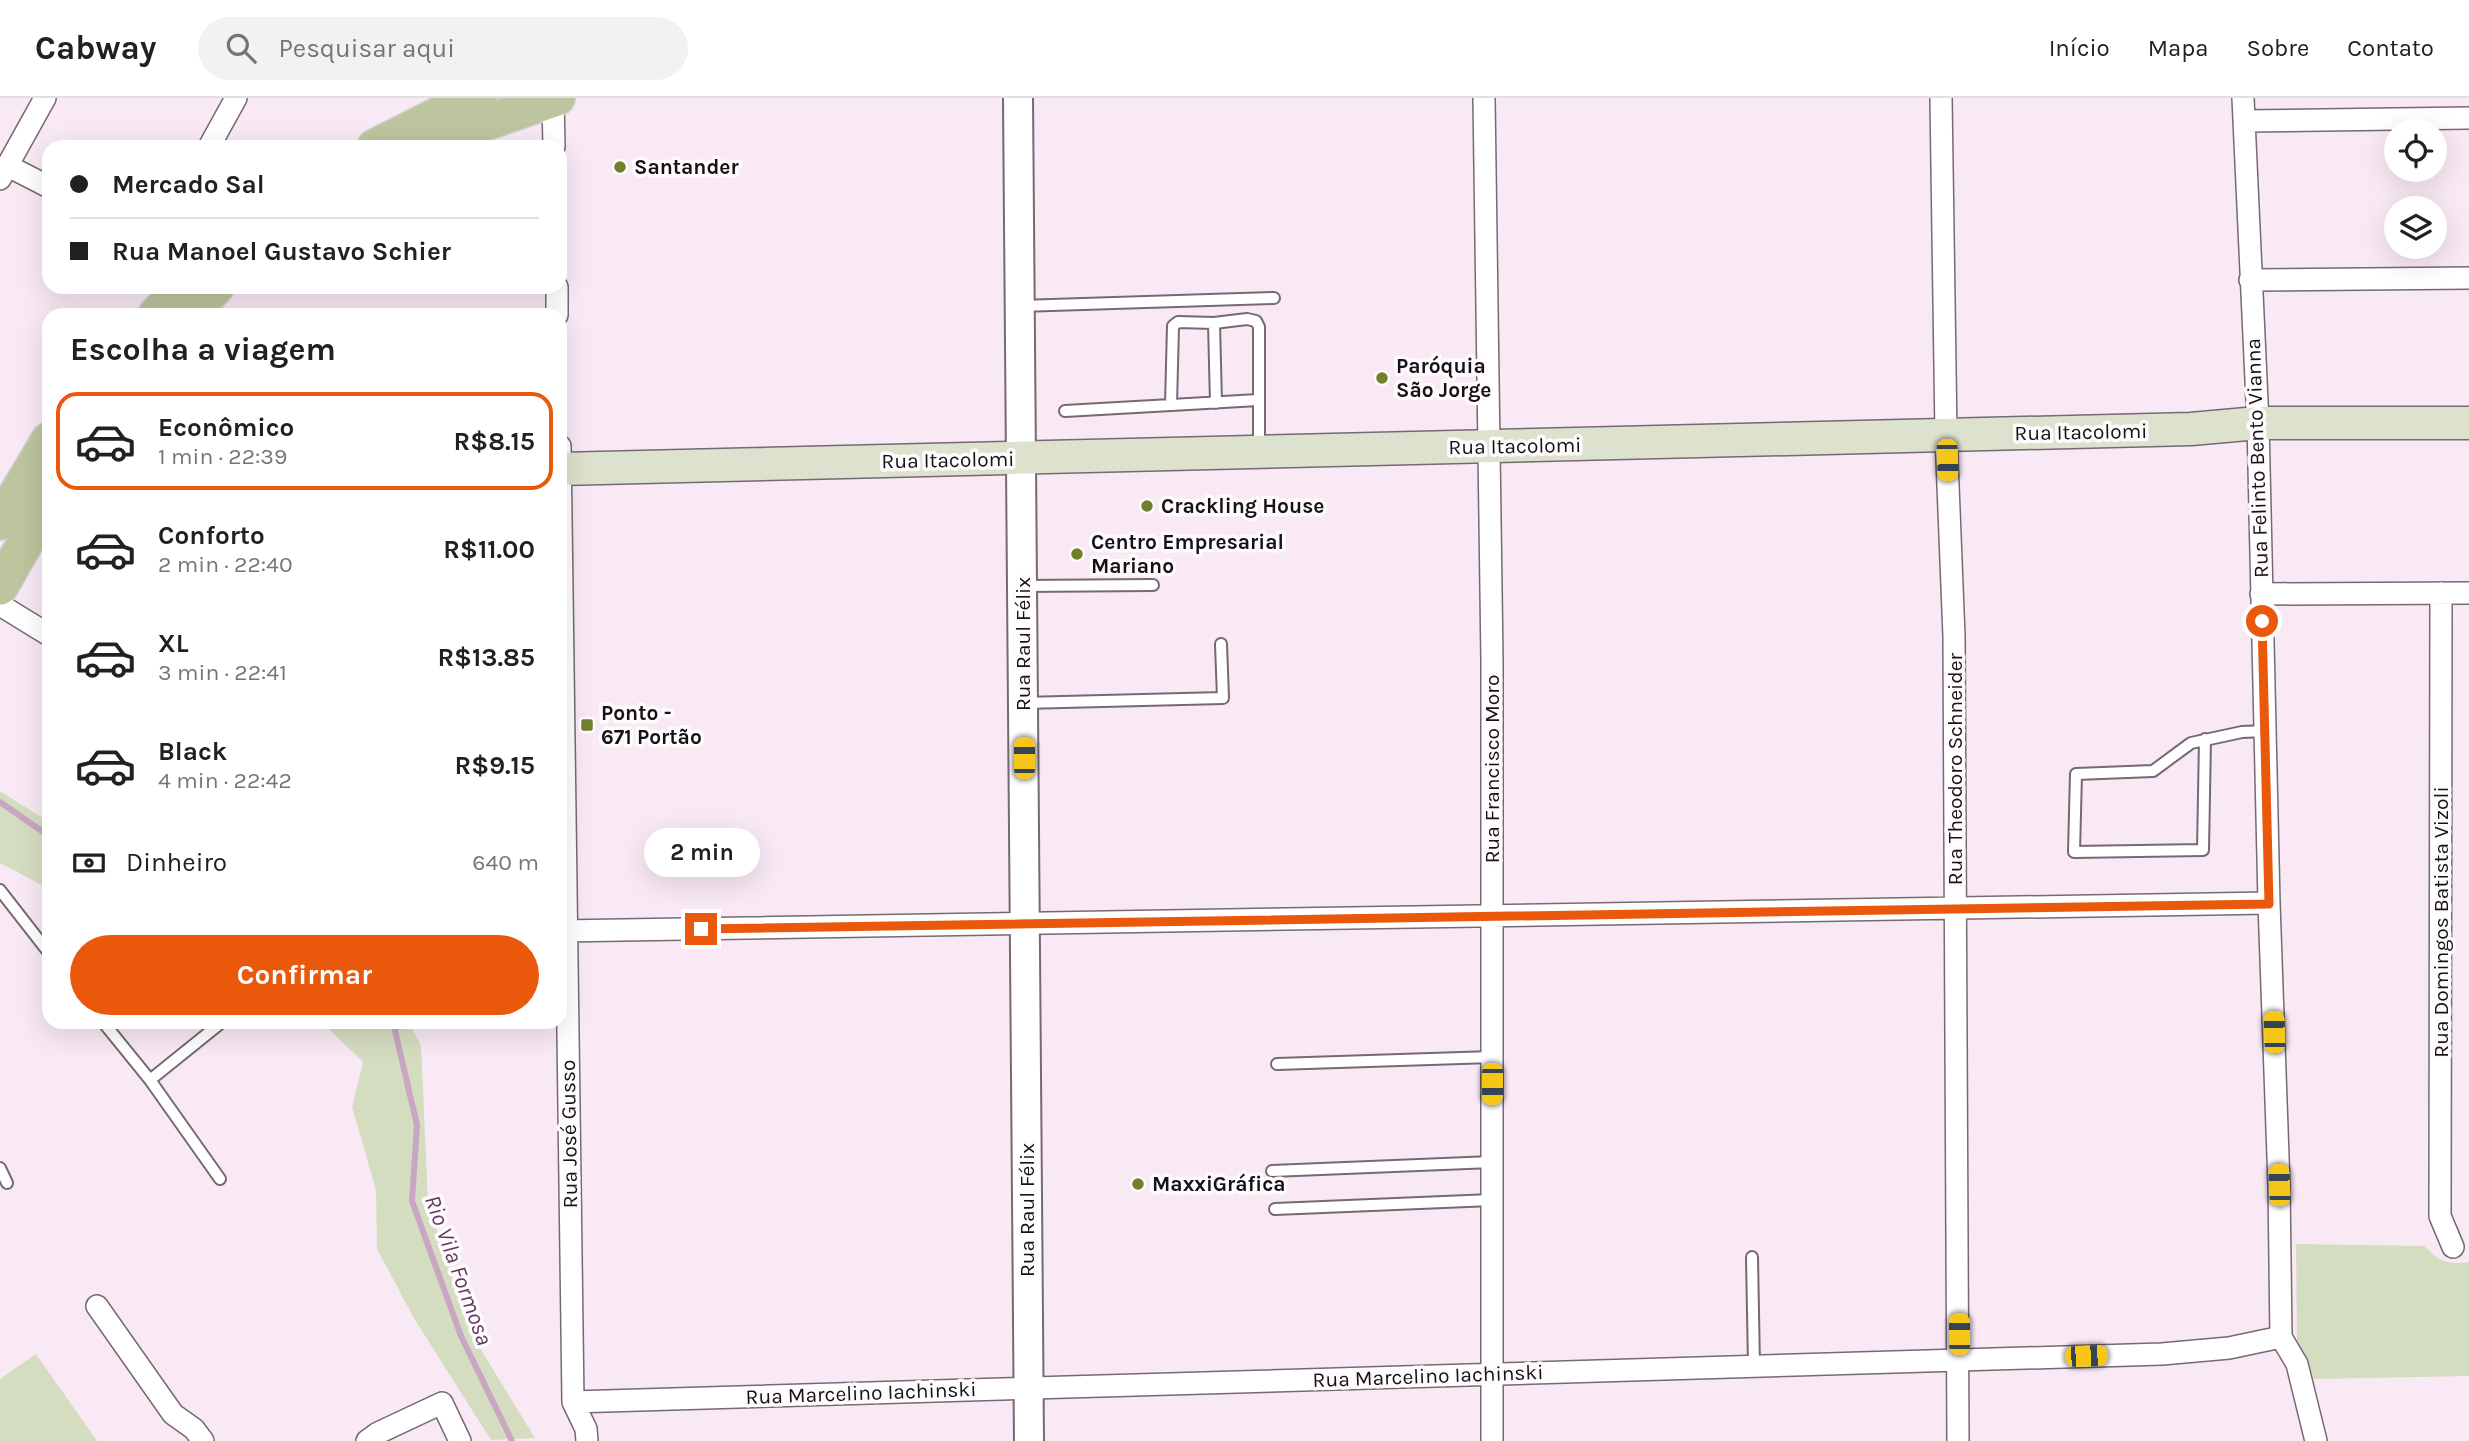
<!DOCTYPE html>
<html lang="pt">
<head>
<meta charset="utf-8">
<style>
  body { margin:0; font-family:Karla,sans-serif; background:#f2f2f2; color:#202124; height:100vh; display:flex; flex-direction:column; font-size:26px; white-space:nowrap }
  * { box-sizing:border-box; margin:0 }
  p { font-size:23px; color:#757577 }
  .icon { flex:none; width:38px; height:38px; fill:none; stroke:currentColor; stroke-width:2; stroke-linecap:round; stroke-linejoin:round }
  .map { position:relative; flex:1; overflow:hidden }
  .panel { position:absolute; left:42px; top:210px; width:525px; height:721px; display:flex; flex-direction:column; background:#fff; border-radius:21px; box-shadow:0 7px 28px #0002 }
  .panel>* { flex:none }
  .top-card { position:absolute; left:42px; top:42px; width:525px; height:154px; border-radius:21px; box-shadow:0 7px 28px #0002; display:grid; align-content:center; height:154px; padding:0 28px; background:#fff }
  .tools { position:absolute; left:2384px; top:21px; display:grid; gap:14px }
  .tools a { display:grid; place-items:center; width:63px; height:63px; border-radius:50%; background:#fff; box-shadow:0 7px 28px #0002; font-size:35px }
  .end { position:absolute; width:32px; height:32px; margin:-16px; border:9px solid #ea580c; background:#fff; box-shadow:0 0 0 4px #fff }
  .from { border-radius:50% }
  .bubble { position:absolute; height:49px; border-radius:24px; background:#fff; box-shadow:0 7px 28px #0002; font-size:23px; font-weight:700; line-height:49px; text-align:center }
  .car { position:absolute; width:21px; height:42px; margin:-21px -10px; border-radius:9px; box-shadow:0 0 5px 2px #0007; background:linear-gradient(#f5c518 24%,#345 0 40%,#f5c518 0 76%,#345 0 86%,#f5c518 0) }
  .top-card b { display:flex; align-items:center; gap:24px; height:66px; font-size:26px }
  .top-card b+b { border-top:2px solid #e0e0e0 }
  .top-card i { width:18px; height:18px; background:#202124 }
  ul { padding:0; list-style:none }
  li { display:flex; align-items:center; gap:21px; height:98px; margin:0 14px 10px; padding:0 14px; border:4px solid transparent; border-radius:21px }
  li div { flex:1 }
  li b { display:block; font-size:26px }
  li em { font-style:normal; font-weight:700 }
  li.selected { border-color:#ea580c }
  li>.icon { width:63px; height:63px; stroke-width:1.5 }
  h2 { padding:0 28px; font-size:32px; line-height:84px }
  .pay { display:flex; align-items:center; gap:18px; height:77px; padding:0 28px; font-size:26px }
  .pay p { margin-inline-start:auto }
  .cta { display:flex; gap:14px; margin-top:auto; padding:14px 28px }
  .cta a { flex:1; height:80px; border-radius:42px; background:#ea580c; color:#fff; font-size:28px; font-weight:700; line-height:80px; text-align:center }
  header { display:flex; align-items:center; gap:42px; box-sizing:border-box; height:98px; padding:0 35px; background:#fff; border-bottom:2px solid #e0e0e0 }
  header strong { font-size:33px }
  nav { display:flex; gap:38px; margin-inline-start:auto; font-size:24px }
  .search { width:490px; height:63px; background:#f2f2f2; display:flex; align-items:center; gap:18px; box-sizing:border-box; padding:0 24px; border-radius:38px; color:#757577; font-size:26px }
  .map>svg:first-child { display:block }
  .green { fill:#d5ddc1 }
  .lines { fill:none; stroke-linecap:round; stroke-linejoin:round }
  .stream { stroke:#c9a6c3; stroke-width:6 }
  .service-casing { stroke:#766973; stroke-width:14 }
  .minor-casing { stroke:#766973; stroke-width:24 }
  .tertiary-casing { stroke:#766973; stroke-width:32 }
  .secondary-casing { stroke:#766973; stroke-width:35 }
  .primary-casing { stroke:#d0cfd0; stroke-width:38 }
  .service { stroke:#fff; stroke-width:10 }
  .minor { stroke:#fff; stroke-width:21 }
  .tertiary { stroke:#fff; stroke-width:28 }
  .secondary { stroke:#dde2ce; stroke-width:32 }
  .primary { stroke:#bcc59d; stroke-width:35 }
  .route { stroke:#ea580c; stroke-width:9 }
  .poi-dot { fill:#70802e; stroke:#fefbfd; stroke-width:2.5 }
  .labels { text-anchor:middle; stroke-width:7; stroke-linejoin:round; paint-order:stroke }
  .poi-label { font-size:21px; font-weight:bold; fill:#161115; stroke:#fefbfd; text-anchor:start }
  .street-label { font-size:21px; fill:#161115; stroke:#fefbfd }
  .water-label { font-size:23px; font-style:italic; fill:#65385f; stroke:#fefbfd }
</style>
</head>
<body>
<header>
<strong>Cabway</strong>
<div class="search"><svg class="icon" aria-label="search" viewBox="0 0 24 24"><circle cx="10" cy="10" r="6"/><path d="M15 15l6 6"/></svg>Pesquisar aqui</div>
<nav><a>Início</a><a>Mapa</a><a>Sobre</a><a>Contato</a></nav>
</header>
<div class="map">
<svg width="2469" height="1343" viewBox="0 0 2469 1343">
  <rect width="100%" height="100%" fill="#f8e9f5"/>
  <path class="green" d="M0,693L49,724V791L0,765Z
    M322,924H408L421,947L428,1105L470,1234L535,1340L491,1342L415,1222L377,1151L376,1092L352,1009L363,964Z
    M2296,1146L2424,1148C2440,1164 2447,1167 2469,1164V1278L2314,1281L2297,1252Z
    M36,1256L97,1343H98H0V1281Z"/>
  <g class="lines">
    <path class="stream" d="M0,704L49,738
      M393,924L417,1027L412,1103L461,1238L512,1343"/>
    <defs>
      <path id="service" d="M1020,208L1274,200
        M1214,225L1216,305
        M1258,302L1171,307L1173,228L1178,224L1214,225L1247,221L1256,223L1259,229V351
        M1065,313L1171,307
        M1022,488L1153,487
        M1023,605L1223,600L1221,546
        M2205,641L2203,752L2074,754L2076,676L2153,673L2191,645L2242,634L2266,633
        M0,792L49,855
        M103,924L150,982L220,1081
        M1277,966L1492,959
        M150,982L222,924
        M0,1070L7,1085
        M1272,1073L1492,1064
        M1275,1111L1492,1102
        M1752,1159L1754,1268"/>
      <path id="minor" d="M1484,0L1492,562V1343
        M1941,0L1946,337L1954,538L1958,1343
        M2243,0L2258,325L2269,805L2279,1087L2281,1239L2297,1266L2316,1343
        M553,1L554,49
        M2244,23L2469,20
        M209,49L236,0
        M8,68L49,89
        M0,81L45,0
        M2250,182L2469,180
        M557,189V217
        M560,348L573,1304L586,1331L587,1343
        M2441,495L2440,1118L2453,1149
        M2261,496L2469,495
        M0,507L49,537
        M560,833L2269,805
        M97,1208L173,1316L194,1331L203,1343
        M573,1304L2162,1256L2229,1250L2281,1239
        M367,1343L378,1335L442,1305L460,1343"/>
      <path id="tertiary" d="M1018,0L1029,1343"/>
      <path id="secondary" d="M560,371L2191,331L2258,325H2469"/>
      <path id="primary" d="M375,49L442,15L479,0
        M424,49L464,32L557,0
        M156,217L183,189
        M189,217L216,189
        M0,424L49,342
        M0,489L49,403"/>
    </defs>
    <use href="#service" class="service-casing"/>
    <use href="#minor" class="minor-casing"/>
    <use href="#tertiary" class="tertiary-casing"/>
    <use href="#secondary" class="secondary-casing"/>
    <use href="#primary" class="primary-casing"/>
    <use href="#service" class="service"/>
    <use href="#minor" class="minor"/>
    <use href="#tertiary" class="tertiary"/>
    <use href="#secondary" class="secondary"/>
    <use href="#primary" class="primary"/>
  </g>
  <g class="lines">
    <path class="route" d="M701,831L2269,806L2262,523"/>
  </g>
  <g class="poi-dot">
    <circle cx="620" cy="69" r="7"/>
    <circle cx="1382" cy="280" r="7"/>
    <circle cx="1147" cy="408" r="7"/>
    <circle cx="1077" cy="456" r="7"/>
    <rect x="580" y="620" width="14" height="14" rx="3.5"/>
    <circle cx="1138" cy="1086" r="7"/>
  </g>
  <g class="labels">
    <g class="poi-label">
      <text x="634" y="76">Santander</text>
      <text x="1396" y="275">Paróquia<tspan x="1396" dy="24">São Jorge</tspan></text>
      <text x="1161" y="415">Crackling House</text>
      <text x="1091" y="451">Centro Empresarial<tspan x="1091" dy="24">Mariano</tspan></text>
      <text x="601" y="622">Ponto -<tspan x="601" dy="24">671 Portão</tspan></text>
      <text x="1152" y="1093">MaxxiGráfica</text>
    </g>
    <g class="street-label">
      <text transform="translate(2081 334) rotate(-1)" y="7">Rua Itacolomi</text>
      <text transform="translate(1515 348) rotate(-1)" y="7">Rua Itacolomi</text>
      <text transform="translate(2257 360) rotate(-92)" y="7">Rua Felinto Bento Vianna</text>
      <text transform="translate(948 362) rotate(-1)" y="7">Rua Itacolomi</text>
      <text transform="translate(1023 546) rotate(-90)" y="7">Rua Raul Félix</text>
      <text transform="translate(1492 671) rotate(-90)" y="7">Rua Francisco Moro</text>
      <text transform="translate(1955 671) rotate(-90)" y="7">Rua Theodoro Schneider</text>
      <text transform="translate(2441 824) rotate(-90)" y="7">Rua Domingos Batista Vizoli</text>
      <text transform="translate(569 1036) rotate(-91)" y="7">Rua José Gusso</text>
      <text transform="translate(1027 1112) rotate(-90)" y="7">Rua Raul Félix</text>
      <text transform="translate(1428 1278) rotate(-2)" y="7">Rua Marcelino Iachinski</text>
      <text transform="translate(861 1295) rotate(-2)" y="7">Rua Marcelino Iachinski</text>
    </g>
    <g class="water-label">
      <text transform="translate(459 1172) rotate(70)" y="8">Rio Vila Formosa</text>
    </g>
  </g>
</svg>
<div class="tools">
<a><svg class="icon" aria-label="locate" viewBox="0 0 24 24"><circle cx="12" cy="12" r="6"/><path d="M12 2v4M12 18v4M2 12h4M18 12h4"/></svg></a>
<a><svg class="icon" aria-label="layers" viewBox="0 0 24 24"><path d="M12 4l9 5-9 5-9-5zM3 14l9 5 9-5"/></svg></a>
</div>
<i class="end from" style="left:2262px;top:523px"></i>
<i class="end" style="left:701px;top:831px"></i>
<div class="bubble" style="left:644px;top:730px;width:116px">2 min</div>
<i class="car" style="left:1947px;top:362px;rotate:178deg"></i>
<i class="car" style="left:1024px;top:660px;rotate:0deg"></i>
<i class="car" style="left:2274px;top:934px;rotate:358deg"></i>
<i class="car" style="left:1492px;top:986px;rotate:180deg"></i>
<i class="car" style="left:2279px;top:1087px;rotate:358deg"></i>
<i class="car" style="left:1959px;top:1236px;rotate:0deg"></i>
<i class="car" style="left:2086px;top:1258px;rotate:88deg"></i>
<div class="top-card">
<b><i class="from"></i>Mercado Sal</b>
<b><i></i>Rua Manoel Gustavo Schier</b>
</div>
<section class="panel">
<h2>Escolha a viagem</h2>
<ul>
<li class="selected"><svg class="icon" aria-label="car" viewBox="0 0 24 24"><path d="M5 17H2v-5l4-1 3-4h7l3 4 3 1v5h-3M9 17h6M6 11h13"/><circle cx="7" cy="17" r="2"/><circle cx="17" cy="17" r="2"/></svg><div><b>Econômico</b><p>1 min · 22:39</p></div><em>R$8.15</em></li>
<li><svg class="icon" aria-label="car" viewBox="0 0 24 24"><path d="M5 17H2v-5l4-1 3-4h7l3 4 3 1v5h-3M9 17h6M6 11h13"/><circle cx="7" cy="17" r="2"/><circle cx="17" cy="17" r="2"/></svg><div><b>Conforto</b><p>2 min · 22:40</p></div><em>R$11.00</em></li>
<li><svg class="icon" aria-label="car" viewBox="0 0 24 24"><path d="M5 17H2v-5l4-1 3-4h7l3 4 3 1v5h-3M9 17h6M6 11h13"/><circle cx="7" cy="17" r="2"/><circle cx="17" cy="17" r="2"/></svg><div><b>XL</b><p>3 min · 22:41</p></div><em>R$13.85</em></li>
<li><svg class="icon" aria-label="car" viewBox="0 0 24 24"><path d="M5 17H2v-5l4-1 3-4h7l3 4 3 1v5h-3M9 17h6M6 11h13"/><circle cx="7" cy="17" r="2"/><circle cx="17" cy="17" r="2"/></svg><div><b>Black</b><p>4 min · 22:42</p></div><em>R$9.15</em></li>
</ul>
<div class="pay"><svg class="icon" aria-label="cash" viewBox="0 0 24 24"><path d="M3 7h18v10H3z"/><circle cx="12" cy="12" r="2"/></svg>Dinheiro<p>640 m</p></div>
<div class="cta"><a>Confirmar</a></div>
</section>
</div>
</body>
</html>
